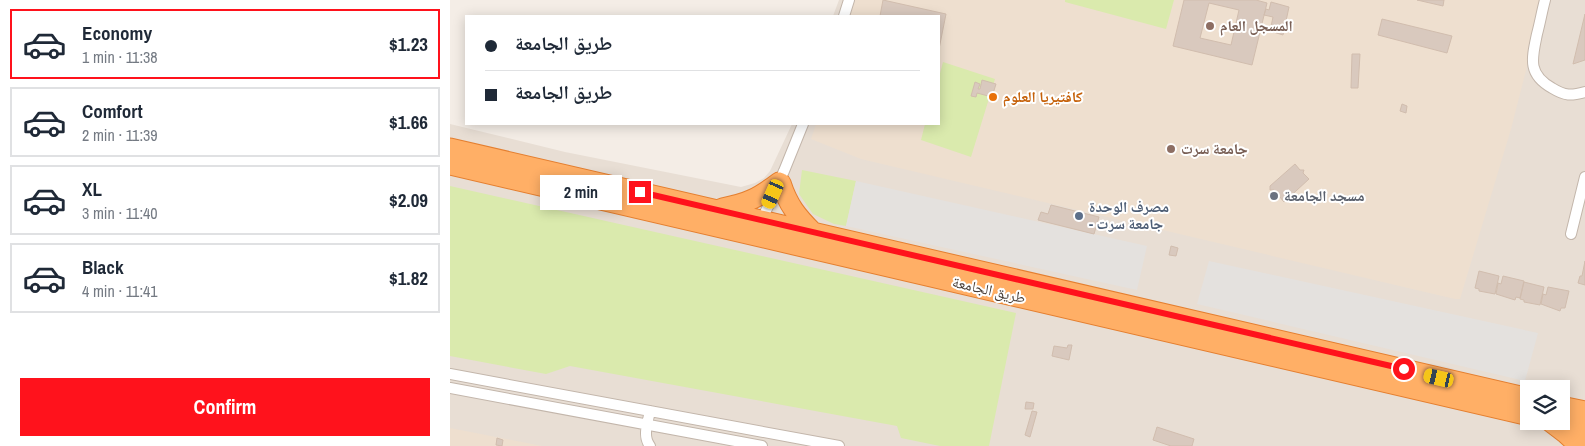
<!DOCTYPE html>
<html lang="en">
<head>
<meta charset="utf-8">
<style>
  body { margin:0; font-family:"Archivo Narrow","Noto Naskh Arabic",sans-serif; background:#f2f2f3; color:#1f2937; height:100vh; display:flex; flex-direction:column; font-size:19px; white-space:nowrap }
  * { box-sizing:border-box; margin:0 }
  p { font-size:16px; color:#747a83 }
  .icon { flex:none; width:28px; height:28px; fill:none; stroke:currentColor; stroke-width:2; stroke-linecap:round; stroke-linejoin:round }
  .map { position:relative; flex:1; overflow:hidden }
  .panel { display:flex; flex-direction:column; background:#fff; width:450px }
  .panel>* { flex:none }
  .hud { position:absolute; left:15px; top:15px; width:475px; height:110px; border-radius:0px; box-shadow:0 2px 12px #0003; display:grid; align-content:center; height:110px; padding:0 20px; background:#fff }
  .tools { position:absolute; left:1070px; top:380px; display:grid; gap:10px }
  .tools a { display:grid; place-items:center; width:50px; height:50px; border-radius:0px; background:#fff; box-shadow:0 2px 12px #0003; font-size:25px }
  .end { position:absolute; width:22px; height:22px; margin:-11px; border:6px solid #ff121c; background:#fff; box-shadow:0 0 0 2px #fff }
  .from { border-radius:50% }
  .bubble { position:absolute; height:35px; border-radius:0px; background:#fff; box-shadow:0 2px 12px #0003; font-size:16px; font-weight:700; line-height:35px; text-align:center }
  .car { position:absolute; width:15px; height:30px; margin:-15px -8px; border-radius:6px; box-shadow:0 0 4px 1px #0007; background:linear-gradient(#f5c518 24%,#345 0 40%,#f5c518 0 76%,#345 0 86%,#f5c518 0) }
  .hud b { display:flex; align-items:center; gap:18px; height:48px; font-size:19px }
  .hud b+b { border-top:1px solid #e0e1e3 }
  .hud i { width:12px; height:12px; background:#1f2937 }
  ul { padding:9px 0 0; list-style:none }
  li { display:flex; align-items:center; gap:15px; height:70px; margin:0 10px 8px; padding:0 10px; border:2px solid #e0e1e3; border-radius:0px }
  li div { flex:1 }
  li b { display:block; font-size:19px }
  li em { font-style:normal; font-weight:700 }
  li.selected { border-color:#ff121c }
  li>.icon { width:45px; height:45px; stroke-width:1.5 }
  .button { display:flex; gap:10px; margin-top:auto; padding:10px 20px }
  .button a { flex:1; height:58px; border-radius:0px; background:#ff121c; color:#fff; font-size:20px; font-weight:700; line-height:58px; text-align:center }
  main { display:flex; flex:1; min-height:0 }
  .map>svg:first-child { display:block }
  .residential { fill:#e8ded4; fill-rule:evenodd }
  .education { fill:#eedfcf }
  .green { fill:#daeaad }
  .parking { fill:#e4e1de }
  .building { fill:#d9c9be; stroke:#d1bdae; fill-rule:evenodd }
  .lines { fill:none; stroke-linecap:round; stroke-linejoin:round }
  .street-casing { stroke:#c3b6ab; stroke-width:12 }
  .highway-casing { stroke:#e47f30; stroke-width:21 }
  .street { stroke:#fff; stroke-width:10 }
  .highway { stroke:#ffaf66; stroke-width:19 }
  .route { stroke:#ff121c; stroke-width:6 }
  .education-dot { fill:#8d6e63; stroke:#fff; stroke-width:2 }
  .food-dot { fill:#e8710a; stroke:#fff; stroke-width:2 }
  .worship-dot { fill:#6b7280; stroke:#fff; stroke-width:2 }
  .service-dot { fill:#5c6f8a; stroke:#fff; stroke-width:2 }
  .labels { text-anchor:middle; stroke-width:4; stroke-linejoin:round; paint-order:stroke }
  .education-label { font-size:15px; font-weight:bold; fill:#785e54; stroke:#fff; text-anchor:start }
  .food-label { font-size:15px; font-weight:bold; fill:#c56008; stroke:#fff; text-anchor:start }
  .worship-label { font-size:15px; font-weight:bold; fill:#5b616d; stroke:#fff; text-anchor:start }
  .service-label { font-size:15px; font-weight:bold; fill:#4e5e75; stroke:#fff; text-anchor:start }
  .street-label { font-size:15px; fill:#473c35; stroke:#fff }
</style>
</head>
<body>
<main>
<section class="panel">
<ul>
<li class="selected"><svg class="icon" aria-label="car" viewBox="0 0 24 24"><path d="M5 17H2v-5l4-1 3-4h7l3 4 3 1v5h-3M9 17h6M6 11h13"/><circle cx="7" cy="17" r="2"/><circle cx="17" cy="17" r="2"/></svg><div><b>Economy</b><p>1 min · 11:38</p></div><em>$1.23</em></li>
<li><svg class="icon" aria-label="car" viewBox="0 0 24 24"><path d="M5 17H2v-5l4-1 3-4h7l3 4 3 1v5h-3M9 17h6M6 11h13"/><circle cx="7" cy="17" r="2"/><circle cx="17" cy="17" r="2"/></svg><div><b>Comfort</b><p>2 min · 11:39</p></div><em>$1.66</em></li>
<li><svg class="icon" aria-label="car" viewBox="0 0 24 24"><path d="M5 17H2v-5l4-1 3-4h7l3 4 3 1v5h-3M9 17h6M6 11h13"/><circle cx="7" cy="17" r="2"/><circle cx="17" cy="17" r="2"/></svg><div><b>XL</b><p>3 min · 11:40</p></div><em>$2.09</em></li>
<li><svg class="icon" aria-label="car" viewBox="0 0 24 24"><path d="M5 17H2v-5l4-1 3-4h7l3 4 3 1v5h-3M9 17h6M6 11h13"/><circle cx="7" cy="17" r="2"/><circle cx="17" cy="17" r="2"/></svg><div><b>Black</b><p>4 min · 11:41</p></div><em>$1.82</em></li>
</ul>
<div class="button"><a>Confirm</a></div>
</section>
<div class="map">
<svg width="1135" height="446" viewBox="0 0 1135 446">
  <rect width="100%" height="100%" fill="#f4ede6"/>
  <path class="residential" d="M389,0H1135V446H0V124L115,152L291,187L305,183L314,178L320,171L342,124H489V16H383ZM1079,389H1111V421H1079Z"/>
  <path class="education" d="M405,0H1094L1061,129L1010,299H1005L411,159L361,139L366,124H489V16H400Z
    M0,428L92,446H0Z"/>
  <path class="green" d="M615,0H724L716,29L615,2Z
    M493,62L545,79L521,157L471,140L475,124H489V77Z
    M352,170L406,181L396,226L384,224L363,214L349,194Z
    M0,186L566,313L539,446H490L451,438L447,426L120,366L96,374L0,356Z"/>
  <path class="parking" d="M406,181L697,246L687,290L396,226Z
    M759,261L1088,333L1075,381L747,304Z"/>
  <path class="building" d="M433,0L496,14L489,49V16H430Z
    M734,0H806L817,3L802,65L723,46ZM759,3L789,10L781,45L750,38Z
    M967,0H994L993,6Z
    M821,2L839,7L833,35L820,31L823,17L814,15L816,9L819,10Z
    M1135,14V60L1123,64Z
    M932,19L1002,36L997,53L928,35Z
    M902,54H910L908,88H901Z
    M532,80L546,84L542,97L527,93L526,97L521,96L525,82L530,84L528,89H530Z
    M952,104L957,106L956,113L950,111Z
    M845,164L850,170H854L853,173L859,179L834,202L824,190H820V186Z
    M601,205L649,217L644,234L588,220L591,212L598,214Z
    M721,246L728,248L726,256L719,255Z
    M1135,261V285L1128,283L1130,276H1132Z
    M1029,271L1049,276L1045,294L1029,291V289L1025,288Z
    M1053,276L1074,281L1070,298L1066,297L1065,300L1046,294L1048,283L1051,284Z
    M1074,282L1094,287L1090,305L1074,302V300L1070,299Z
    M1098,287L1119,291L1115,308H1111L1110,311L1091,304L1093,294L1096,295Z
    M618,345H622L619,360L602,356L604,346L617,348Z
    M576,402L584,403L583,409H575Z
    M582,411L587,412L580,437L575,435Z
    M707,427L744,439L742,446H721L703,440Z
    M47,438L53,440L52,446L46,445Z"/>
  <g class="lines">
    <defs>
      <path id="street" d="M1095,0C1092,11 1090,23 1087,34C1082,58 1077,74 1102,88C1115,96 1121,96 1135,92
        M394,16L399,0
        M310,224L334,171L353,124
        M1121,234L1135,177
        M0,374L389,446
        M0,388L312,446
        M200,446C192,436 198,422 200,411"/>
      <path id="highway" d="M0,148L1079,398
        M0,165L1079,416
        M331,183C338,205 347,216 363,232
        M272,208C298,203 308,198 329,182
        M1111,406L1135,411
        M1099,421L1116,434L1129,446
        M1105,422L1135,429"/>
    </defs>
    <use href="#street" class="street-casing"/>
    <use href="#highway" class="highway-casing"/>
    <use href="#street" class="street"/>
    <use href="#highway" class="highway"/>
  </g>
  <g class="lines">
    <path class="route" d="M190,192L954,369"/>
  </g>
  <g class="education-dot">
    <circle cx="760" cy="26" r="5"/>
    <circle cx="721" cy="149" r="5"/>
  </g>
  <circle class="food-dot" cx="543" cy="97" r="5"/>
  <circle class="worship-dot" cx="824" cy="196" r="5"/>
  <circle class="service-dot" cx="629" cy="216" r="5"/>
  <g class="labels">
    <g class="education-label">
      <text x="770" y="31">المسجل العام</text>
      <text x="731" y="154">جامعة سرت</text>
    </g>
    <g class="food-label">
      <text x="553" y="102">كافتيريا العلوم</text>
    </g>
    <g class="worship-label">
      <text x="834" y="201">مسجد الجامعة</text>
    </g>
    <g class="service-label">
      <text x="639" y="212">مصرف الوحدة<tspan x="639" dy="17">- جامعة سرت</tspan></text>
    </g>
    <g class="street-label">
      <text transform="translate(539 290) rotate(13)" y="5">طريق الجامعة</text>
    </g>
  </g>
</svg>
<div class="tools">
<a><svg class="icon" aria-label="layers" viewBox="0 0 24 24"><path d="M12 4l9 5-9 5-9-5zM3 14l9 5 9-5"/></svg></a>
</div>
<i class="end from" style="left:954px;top:369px"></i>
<i class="end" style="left:190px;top:192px"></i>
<div class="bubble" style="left:90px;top:175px;width:82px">2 min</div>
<i class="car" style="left:323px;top:194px;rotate:204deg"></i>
<i class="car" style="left:989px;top:378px;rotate:283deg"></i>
<div class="hud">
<b><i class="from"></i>طريق الجامعة</b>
<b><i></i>طريق الجامعة</b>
</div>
</div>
</main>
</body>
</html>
